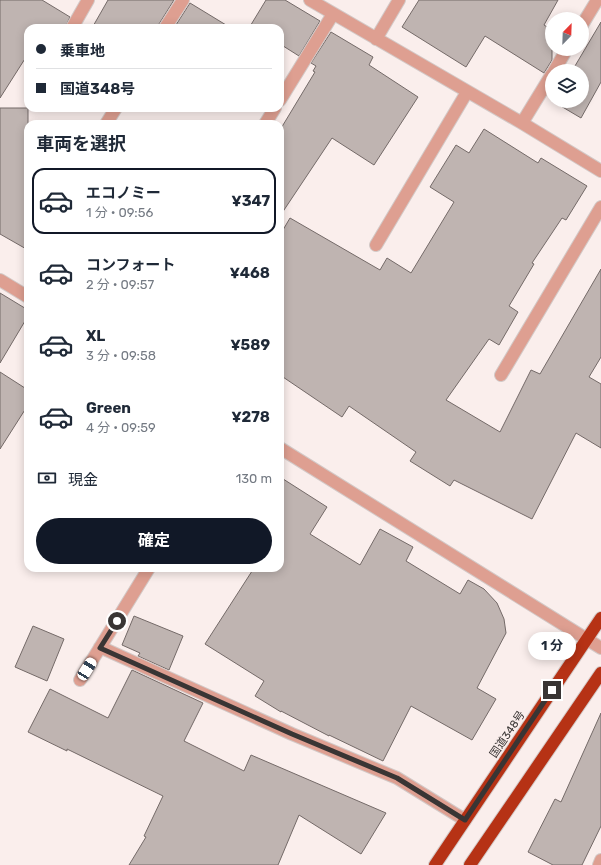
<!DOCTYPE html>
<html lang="ja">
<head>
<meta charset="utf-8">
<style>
  body { margin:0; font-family:Rubik,"Noto Sans JP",sans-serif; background:#f2f2f3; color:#1f2937; height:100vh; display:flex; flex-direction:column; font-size:15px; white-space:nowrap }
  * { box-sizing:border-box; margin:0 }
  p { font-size:13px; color:#747a83 }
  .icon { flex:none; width:22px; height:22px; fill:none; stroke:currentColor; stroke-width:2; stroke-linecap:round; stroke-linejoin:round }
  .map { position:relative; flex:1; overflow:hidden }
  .drawer { position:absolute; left:24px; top:120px; width:260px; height:452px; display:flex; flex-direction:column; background:#fff; border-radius:12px; box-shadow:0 2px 10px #0003 }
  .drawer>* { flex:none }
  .top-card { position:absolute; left:24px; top:24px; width:260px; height:88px; border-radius:12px; box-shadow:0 2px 10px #0003; display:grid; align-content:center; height:88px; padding:0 12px; background:#fff }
  .needle { width:26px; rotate:23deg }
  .fabs { position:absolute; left:545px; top:12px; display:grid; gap:8px }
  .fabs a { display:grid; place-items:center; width:44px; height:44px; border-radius:50%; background:#fff; box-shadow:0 2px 10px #0003; font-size:20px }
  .end { position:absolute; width:18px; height:18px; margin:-9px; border:5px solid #393534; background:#fff; box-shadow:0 0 0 2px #fff }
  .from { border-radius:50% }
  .bubble { position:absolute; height:28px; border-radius:14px; background:#fff; box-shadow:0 2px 10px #0003; font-size:13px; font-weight:700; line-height:28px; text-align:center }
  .car { position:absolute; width:12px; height:24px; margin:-12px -6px; border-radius:5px; box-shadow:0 0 3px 1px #0007; background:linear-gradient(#fff 24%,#345 0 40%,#fff 0 76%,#345 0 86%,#fff 0) }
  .top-card b { display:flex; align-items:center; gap:14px; height:38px; font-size:15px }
  .top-card b+b { border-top:1px solid #e0e1e3 }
  .top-card i { width:10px; height:10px; background:#1f2937 }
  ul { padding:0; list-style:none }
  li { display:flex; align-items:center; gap:12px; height:66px; margin:0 8px 6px; padding:0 4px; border:2px solid transparent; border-radius:12px }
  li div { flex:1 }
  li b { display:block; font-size:15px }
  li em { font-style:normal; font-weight:700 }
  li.selected { border-color:#111827 }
  li>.icon { width:36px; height:36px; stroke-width:1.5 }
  h2 { padding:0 12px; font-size:18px; line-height:48px }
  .pay { display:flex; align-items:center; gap:10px; height:44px; padding:0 12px; font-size:15px }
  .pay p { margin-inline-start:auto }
  .action { display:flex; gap:8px; margin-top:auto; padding:8px 12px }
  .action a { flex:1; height:46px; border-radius:24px; background:#111827; color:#fff; font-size:16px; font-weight:700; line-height:46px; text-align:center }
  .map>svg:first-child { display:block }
  .building { fill:#bfb4b1; stroke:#746a68 }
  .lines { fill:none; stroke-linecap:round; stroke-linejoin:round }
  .minor-casing { stroke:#d3c9c7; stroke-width:14 }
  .highway-casing { stroke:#d3c9c7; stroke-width:14 }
  .minor { stroke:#de9f91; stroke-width:12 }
  .highway { stroke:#b63215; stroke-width:12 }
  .route { stroke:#393534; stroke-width:5 }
  .labels { text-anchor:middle; stroke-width:3.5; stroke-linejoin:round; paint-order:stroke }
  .street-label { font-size:11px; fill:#393534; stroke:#faeeec }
</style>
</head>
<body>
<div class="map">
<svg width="601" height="865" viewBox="0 0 601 865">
  <rect width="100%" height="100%" fill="#faeeec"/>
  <path class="building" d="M0,0H42L70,17L65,28H28V54L0,98Z
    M108,0H174L159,24L158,28H92Z
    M266,0H285L320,21L299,56L280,44V28H249Z
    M419,0H558L544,25L552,30V60L544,73L485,36L466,67L402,27Z
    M190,3L231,28H174Z
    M601,22V82L581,118L554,102L582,101V71H572Z
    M331,32L373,57L369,65L418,97L374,165L332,138L280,216V130L315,72L313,71L316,66L311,63Z
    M0,108H28V250L0,234Z
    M484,129L538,163L541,158L587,186L566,220L562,218L532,263L534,264L509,306L518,312L499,345L489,339L446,400L500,432L531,370L540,374L601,269V357L589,377L601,384V448L576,433L532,519L454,480L450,486L410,461L416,452L349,406L342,417L280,375V235L290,218L380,270L387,258L411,273L454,202L430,187L456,145L469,153Z
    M0,293L28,310V316L0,363Z
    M0,372L28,390V405L0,449Z
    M280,477L327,507L310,534L360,565L380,529L413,547L406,561L460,594L468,580L484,589L497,603L504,619L506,633L477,688L496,699L472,740L411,706L383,761L329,735V736L281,711V712L255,696L264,681L205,644L254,568H280Z
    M134,616L183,636L169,670L138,656L140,653L122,645Z
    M33,626L64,639L47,681L15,667Z
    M132,670L203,703L184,741L244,771L251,755L386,813L361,854L299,815L278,865H129L146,837L144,836L163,796L67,749V751L28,732L50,689L108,718Z
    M601,713V826L582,865H553L528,852L555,799L561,802Z"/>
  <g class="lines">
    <defs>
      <path id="minor" d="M310,0L522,123L601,171
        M582,25L596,2
        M72,28L88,0
        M165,28L183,0
        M376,39L399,0
        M554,71L567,49
        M280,100L333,14
        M522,123L552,74
        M106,124L116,108
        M265,124L275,108
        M376,245L467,92
        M0,280L28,297
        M501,375L601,207
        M280,448L601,648
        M100,647L292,734L397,778L465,820
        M80,680L149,568
        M599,865L601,860"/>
      <path id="highway" d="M435,865L601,618
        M470,865L601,673"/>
    </defs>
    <use href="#minor" class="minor-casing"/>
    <use href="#highway" class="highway-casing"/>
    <use href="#minor" class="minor"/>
    <use href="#highway" class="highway"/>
  </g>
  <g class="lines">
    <path class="route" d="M117,621L100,648L292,734L397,778L465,820L552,690"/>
  </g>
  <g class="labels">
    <g class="street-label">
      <text transform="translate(507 734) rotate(-56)" y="4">国道348号</text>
    </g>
  </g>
</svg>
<div class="fabs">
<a><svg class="needle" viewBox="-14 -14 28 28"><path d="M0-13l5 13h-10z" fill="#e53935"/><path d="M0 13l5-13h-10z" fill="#747a83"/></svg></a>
<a><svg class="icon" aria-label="layers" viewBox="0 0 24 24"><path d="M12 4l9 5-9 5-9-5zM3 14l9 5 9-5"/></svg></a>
</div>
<i class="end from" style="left:117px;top:621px"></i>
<i class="end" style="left:552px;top:690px"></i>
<div class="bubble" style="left:528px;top:632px;width:48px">1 分</div>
<i class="car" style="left:87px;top:669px;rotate:32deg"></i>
<div class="top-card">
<b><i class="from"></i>乗車地</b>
<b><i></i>国道348号</b>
</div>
<section class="drawer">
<h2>車両を選択</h2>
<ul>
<li class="selected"><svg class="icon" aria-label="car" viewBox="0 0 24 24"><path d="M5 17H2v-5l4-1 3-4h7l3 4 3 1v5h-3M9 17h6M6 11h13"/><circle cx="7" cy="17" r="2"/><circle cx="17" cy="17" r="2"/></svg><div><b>エコノミー</b><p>1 分 · 09:56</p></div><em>¥347</em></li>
<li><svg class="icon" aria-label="car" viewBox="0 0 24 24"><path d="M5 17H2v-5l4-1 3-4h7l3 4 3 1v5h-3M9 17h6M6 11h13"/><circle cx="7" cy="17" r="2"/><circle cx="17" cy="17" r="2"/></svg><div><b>コンフォート</b><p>2 分 · 09:57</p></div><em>¥468</em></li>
<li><svg class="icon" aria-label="car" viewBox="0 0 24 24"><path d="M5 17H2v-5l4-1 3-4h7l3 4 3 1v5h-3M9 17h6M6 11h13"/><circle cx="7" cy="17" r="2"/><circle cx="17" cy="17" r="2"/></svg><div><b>XL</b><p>3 分 · 09:58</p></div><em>¥589</em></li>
<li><svg class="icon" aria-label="car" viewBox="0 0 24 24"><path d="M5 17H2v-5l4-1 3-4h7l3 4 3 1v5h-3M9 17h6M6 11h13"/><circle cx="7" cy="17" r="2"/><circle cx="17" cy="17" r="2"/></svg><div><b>Green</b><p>4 分 · 09:59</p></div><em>¥278</em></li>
</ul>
<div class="pay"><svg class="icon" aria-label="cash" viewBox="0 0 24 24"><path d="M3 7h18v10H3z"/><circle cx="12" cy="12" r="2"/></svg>現金<p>130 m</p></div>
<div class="action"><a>確定</a></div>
</section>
</div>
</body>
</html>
